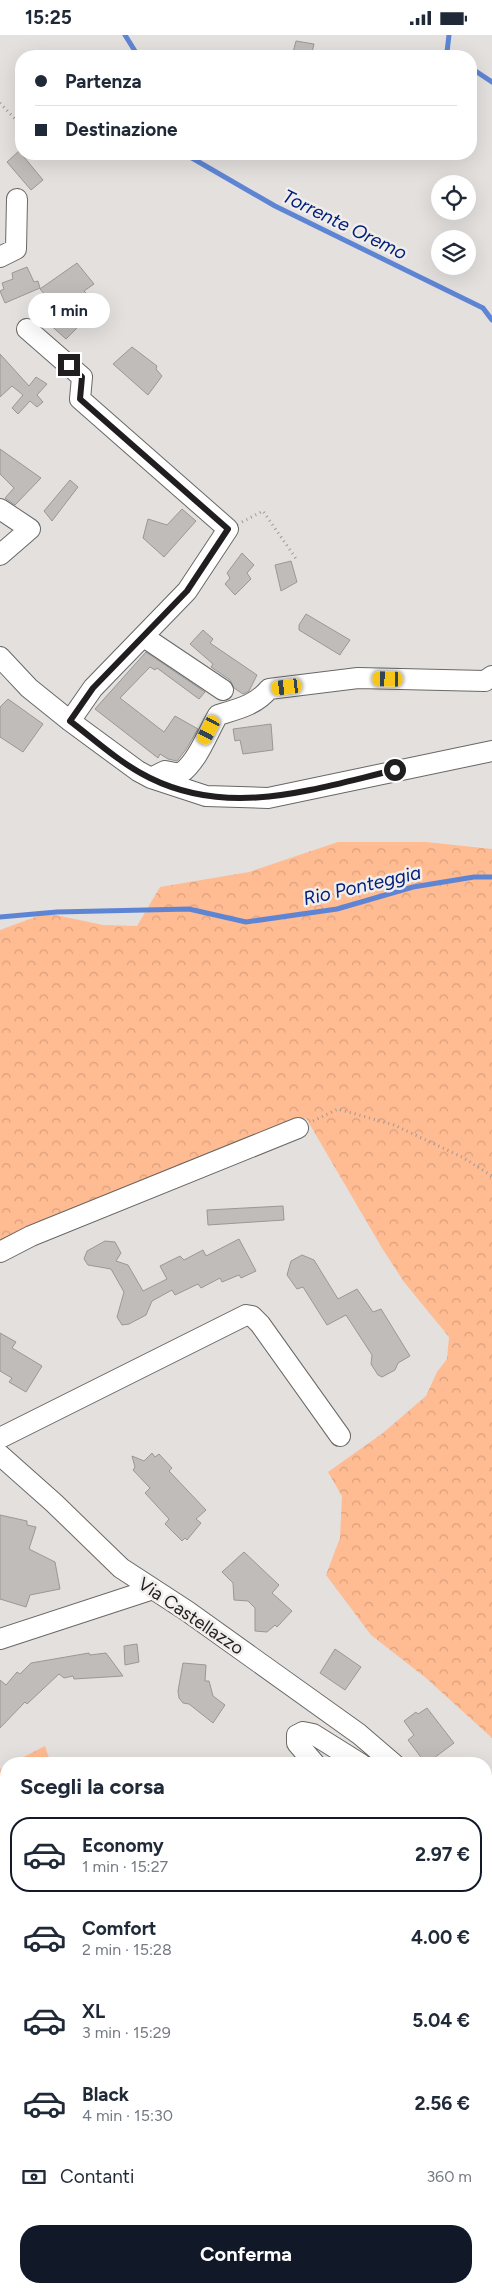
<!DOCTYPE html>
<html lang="it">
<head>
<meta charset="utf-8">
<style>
  body { margin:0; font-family:Figtree,sans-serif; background:#f2f2f3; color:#1f2937; height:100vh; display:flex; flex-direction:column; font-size:19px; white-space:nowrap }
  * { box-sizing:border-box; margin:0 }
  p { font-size:16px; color:#747a83 }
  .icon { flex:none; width:28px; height:28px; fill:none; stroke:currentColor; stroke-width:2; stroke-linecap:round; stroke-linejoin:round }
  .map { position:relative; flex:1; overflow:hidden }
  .panel { position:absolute; left:0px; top:1722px; width:492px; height:536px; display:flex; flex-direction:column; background:#fff; border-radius:20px 20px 0 0; box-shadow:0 5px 20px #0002 }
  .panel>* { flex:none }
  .banner { position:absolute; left:15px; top:15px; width:462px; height:110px; border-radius:20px; box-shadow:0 5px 20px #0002; display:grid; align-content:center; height:110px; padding:0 20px; background:#fff }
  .buttons { position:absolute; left:431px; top:140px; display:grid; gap:10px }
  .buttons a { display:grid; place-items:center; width:45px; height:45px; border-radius:50%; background:#fff; box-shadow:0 5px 20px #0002; font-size:25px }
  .end { position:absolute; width:22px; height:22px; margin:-11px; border:6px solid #201e1e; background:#fff; box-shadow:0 0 0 2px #fff }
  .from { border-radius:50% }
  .bubble { position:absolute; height:35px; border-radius:18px; background:#fff; box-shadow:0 5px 20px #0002; font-size:16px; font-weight:700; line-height:35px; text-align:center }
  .car { position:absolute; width:15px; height:30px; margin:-15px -8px; border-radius:6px; box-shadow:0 0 4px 1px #0007; background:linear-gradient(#f5c518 24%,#345 0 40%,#f5c518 0 76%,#345 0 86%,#f5c518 0) }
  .banner b { display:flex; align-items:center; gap:18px; height:48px; font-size:19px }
  .banner b+b { border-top:1px solid #e0e1e3 }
  .banner i { width:12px; height:12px; background:#1f2937 }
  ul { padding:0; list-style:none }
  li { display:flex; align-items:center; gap:15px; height:75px; margin:0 10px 8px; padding:0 10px; border:2px solid transparent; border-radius:20px }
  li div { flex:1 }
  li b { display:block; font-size:19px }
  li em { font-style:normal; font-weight:700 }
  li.on { border-color:#111827 }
  li>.icon { width:45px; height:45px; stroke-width:1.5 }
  h2 { padding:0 20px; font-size:22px; line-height:60px }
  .pay { display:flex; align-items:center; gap:12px; height:55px; padding:0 20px; font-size:19px }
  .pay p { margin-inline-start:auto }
  .button { display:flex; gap:10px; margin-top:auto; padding:10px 20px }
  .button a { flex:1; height:58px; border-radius:20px; background:#111827; color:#fff; font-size:20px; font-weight:700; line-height:58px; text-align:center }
  .status { display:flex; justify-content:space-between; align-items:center; height:35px; padding:0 25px; background:#fff; direction:ltr }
  .status svg { height:14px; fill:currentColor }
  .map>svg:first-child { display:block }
  .grass { fill:url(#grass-dots) }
  .forest { fill:url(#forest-crowns) }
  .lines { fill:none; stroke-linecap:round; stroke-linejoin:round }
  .stream { stroke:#5e85d4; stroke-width:5 }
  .building { fill:#bfbcba; stroke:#9a9795 }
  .minor-casing { stroke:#6a6866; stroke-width:22 }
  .path { stroke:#9d9a99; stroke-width:3; stroke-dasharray:1 4; stroke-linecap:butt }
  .minor { stroke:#fff; stroke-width:20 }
  .route { stroke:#201e1e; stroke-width:6 }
  .labels { text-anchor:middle; stroke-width:5; stroke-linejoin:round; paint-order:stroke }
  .street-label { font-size:18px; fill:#201e1e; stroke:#f1edeb }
  .water-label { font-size:19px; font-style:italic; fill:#00207c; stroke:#f1edeb }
</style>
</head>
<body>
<div class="status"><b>15:25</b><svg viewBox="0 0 49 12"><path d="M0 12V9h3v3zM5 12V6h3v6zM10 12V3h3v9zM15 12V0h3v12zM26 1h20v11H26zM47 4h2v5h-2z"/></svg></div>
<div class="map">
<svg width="492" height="2258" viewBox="0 0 492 2258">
  <defs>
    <pattern id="grass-dots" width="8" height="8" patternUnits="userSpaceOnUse" patternTransform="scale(1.25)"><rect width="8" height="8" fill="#ffbb92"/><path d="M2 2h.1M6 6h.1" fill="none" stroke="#daa07d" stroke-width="1.8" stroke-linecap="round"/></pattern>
    <pattern id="forest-crowns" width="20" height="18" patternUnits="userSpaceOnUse" patternTransform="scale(1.25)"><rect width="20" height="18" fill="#ffbb92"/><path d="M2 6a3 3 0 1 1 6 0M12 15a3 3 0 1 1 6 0" fill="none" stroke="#daa07d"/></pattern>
  </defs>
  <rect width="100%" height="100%" fill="#e3e0de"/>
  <path class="grass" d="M6,2035V2248L0,2247V2036Z"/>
  <path class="forest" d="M338,807H426L492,814V1703L426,1643L371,1600L326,1540L340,1503L342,1461L328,1437L383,1398L426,1361L437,1337L447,1324L449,1302L404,1247L382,1213L306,1083L268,1096L0,1205V895L46,878L103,890L137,891L160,852L249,837Z
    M45,1711L51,1729H10Z
    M6,1731V1848L0,1854V1734Z"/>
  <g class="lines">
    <path class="stream" d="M125,0L138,21
      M449,0L447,17L453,21
      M471,33L492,47
      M185,119L275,171L483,273L492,285
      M0,882L57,877L189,874L246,887L337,874L413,852L474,842H492"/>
  </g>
  <path class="building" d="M296,6L314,9L311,21H292Z
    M19,116L43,145L31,155L7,127Z
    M77,228L94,249L84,256L99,271L66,304L47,287L51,268L40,254Z
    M27,232L34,247L38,246L40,253L5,268L0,256L4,254L2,248L13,244L12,238Z
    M132,312L157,331L156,334L162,341L148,360L113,329Z
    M0,319L29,351L36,342L47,349L37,360L43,367L37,372L30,366L18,379L12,373L23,360L12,351L0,362Z
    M0,414L41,443L15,470L5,463L14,453L0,439Z
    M70,445L78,452L52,486L44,476Z
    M182,474L196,486L164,522L143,503L148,484L167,490Z
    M242,518L254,530L247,538L251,544L235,560L225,549L230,543L227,538Z
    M291,526L297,547L281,556L275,530Z
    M306,579L350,605L341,618L340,620L299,595V590Z
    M203,595L213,604L210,608L257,640L249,656L243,659L234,653L230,645L211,632L213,629L190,609Z
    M146,617L205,657L199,664L157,633L155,635L150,632L120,663L164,697L175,681L198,694L187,713L177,726L168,724L160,719L158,723L95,674Z
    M8,664L43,689L23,717L0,702V672Z
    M271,689L273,715L243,719L240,705L235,706L233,694Z
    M283,1171L284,1185L208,1190L207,1175Z
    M239,1204L256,1236L241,1243L239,1240L222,1247L220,1243L201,1253L198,1249L175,1260L172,1255L152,1266L146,1280L129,1289L122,1290L117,1282L124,1257L111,1234L88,1230L84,1224L87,1216L105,1206L115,1207L121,1218L116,1226L128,1230L143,1256L167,1244L160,1231L180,1221L184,1225L203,1215L206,1221Z
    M302,1220L314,1225L338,1264L357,1254L373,1277L381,1274L410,1321L398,1328L395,1335L382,1342L378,1340L371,1329L372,1320L346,1280L327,1290L303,1252L297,1254L287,1240L291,1226Z
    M0,1298L16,1307L12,1313L42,1331L26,1357L9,1347L12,1343L0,1336Z
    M152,1418L155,1422L159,1419L172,1433L169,1436L206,1475L196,1484L201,1488L187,1505L185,1503L182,1506L165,1489L169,1484L145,1458L150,1453L133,1435L135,1432L132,1421L144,1426Z
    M0,1480L27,1486V1490L36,1492L29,1514L55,1527L60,1554L30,1560L26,1572L0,1564Z
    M244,1517L279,1550L272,1558L292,1576L277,1592L275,1590L267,1597L255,1596V1573L248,1566L234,1565L233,1548L222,1537Z
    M137,1609L139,1627L125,1630L124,1611Z
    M335,1614L361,1632L345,1655L320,1638Z
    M89,1618L90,1620L106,1618L123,1641L74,1644L73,1641L64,1643L59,1639L27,1669L25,1667L0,1693V1645L6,1650L17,1637L20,1639L31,1628Z
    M183,1628L206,1630L205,1646H209L213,1661L225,1670L213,1688L189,1669L183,1668L179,1663L178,1656Z
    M427,1673L454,1708L426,1729L408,1705L414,1700L404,1686L416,1677L418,1679Z"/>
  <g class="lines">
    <defs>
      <path id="minor" d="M0,222L16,214L17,164
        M27,294L82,342L80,364L228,494L187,556L93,653L70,686
        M0,474L30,494L0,520
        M144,602L223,655
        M0,622L29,653L70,686L138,736L151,743L206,761L268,763L492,716
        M153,742L165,736L180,739C198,726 207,699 218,680C238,674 256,670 269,654L358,643L485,646L492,641
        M0,1217L31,1201L298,1093
        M0,1403L246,1280L252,1281L260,1289L340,1401
        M0,1420L54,1468L121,1533L187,1576L359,1699L394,1729
        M0,1604L153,1554
        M315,1729L297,1708V1700L303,1697L313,1699L361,1729
        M486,1827L492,1834
        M0,1938L6,1933
        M0,2024H6
        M486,2041L492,2044"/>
    </defs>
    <use href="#minor" class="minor-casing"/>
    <path class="path" d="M0,68L16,85
      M242,487L263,476L297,525
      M313,1086L338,1074L394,1090L462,1122L492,1141
      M486,2170L492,2171
      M486,2173L492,2176"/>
    <use href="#minor" class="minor"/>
  </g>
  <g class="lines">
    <path class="route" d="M69,330L82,342L80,364L228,494L187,556L93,653L70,686C95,705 121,729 150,743C231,783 313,754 395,735"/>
  </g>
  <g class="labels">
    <g class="street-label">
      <text transform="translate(191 1581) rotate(34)" y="6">Via Castellazzo</text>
    </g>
    <g class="water-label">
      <text transform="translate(345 189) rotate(26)" y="7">Torrente Oremo</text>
      <text transform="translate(362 850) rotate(-13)" y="7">Rio Ponteggia</text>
    </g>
  </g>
</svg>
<div class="buttons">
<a><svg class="icon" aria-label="locate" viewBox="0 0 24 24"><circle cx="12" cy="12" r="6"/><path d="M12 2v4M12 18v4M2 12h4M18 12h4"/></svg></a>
<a><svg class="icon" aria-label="layers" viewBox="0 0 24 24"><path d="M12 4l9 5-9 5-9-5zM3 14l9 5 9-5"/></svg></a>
</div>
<i class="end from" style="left:395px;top:735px"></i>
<i class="end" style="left:69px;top:330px"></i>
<div class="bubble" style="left:28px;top:258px;width:82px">1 min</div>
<i class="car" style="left:388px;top:644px;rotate:271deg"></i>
<i class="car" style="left:287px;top:652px;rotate:263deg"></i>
<i class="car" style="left:209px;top:695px;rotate:208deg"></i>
<div class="banner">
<b><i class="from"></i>Partenza</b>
<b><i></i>Destinazione</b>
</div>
<section class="panel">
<h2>Scegli la corsa</h2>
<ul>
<li class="on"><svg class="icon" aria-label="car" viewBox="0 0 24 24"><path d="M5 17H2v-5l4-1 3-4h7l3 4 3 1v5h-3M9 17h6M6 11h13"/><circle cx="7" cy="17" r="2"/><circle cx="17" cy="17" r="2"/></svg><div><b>Economy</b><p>1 min · 15:27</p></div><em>2.97 €</em></li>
<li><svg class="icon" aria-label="car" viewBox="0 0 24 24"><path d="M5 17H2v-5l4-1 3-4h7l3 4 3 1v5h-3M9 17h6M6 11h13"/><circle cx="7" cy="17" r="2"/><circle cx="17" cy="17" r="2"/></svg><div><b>Comfort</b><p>2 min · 15:28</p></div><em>4.00 €</em></li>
<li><svg class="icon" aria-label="car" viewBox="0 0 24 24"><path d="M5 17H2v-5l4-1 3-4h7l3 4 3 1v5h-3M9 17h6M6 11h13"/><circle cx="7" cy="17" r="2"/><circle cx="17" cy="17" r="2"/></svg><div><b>XL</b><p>3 min · 15:29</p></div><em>5.04 €</em></li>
<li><svg class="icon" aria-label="car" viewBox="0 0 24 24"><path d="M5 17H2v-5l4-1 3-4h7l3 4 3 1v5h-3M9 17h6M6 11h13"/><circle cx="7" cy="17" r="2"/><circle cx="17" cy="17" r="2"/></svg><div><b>Black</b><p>4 min · 15:30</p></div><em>2.56 €</em></li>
</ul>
<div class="pay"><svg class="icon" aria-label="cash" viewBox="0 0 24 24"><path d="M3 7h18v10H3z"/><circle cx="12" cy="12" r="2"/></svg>Contanti<p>360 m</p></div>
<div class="button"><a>Conferma</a></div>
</section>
</div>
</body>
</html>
